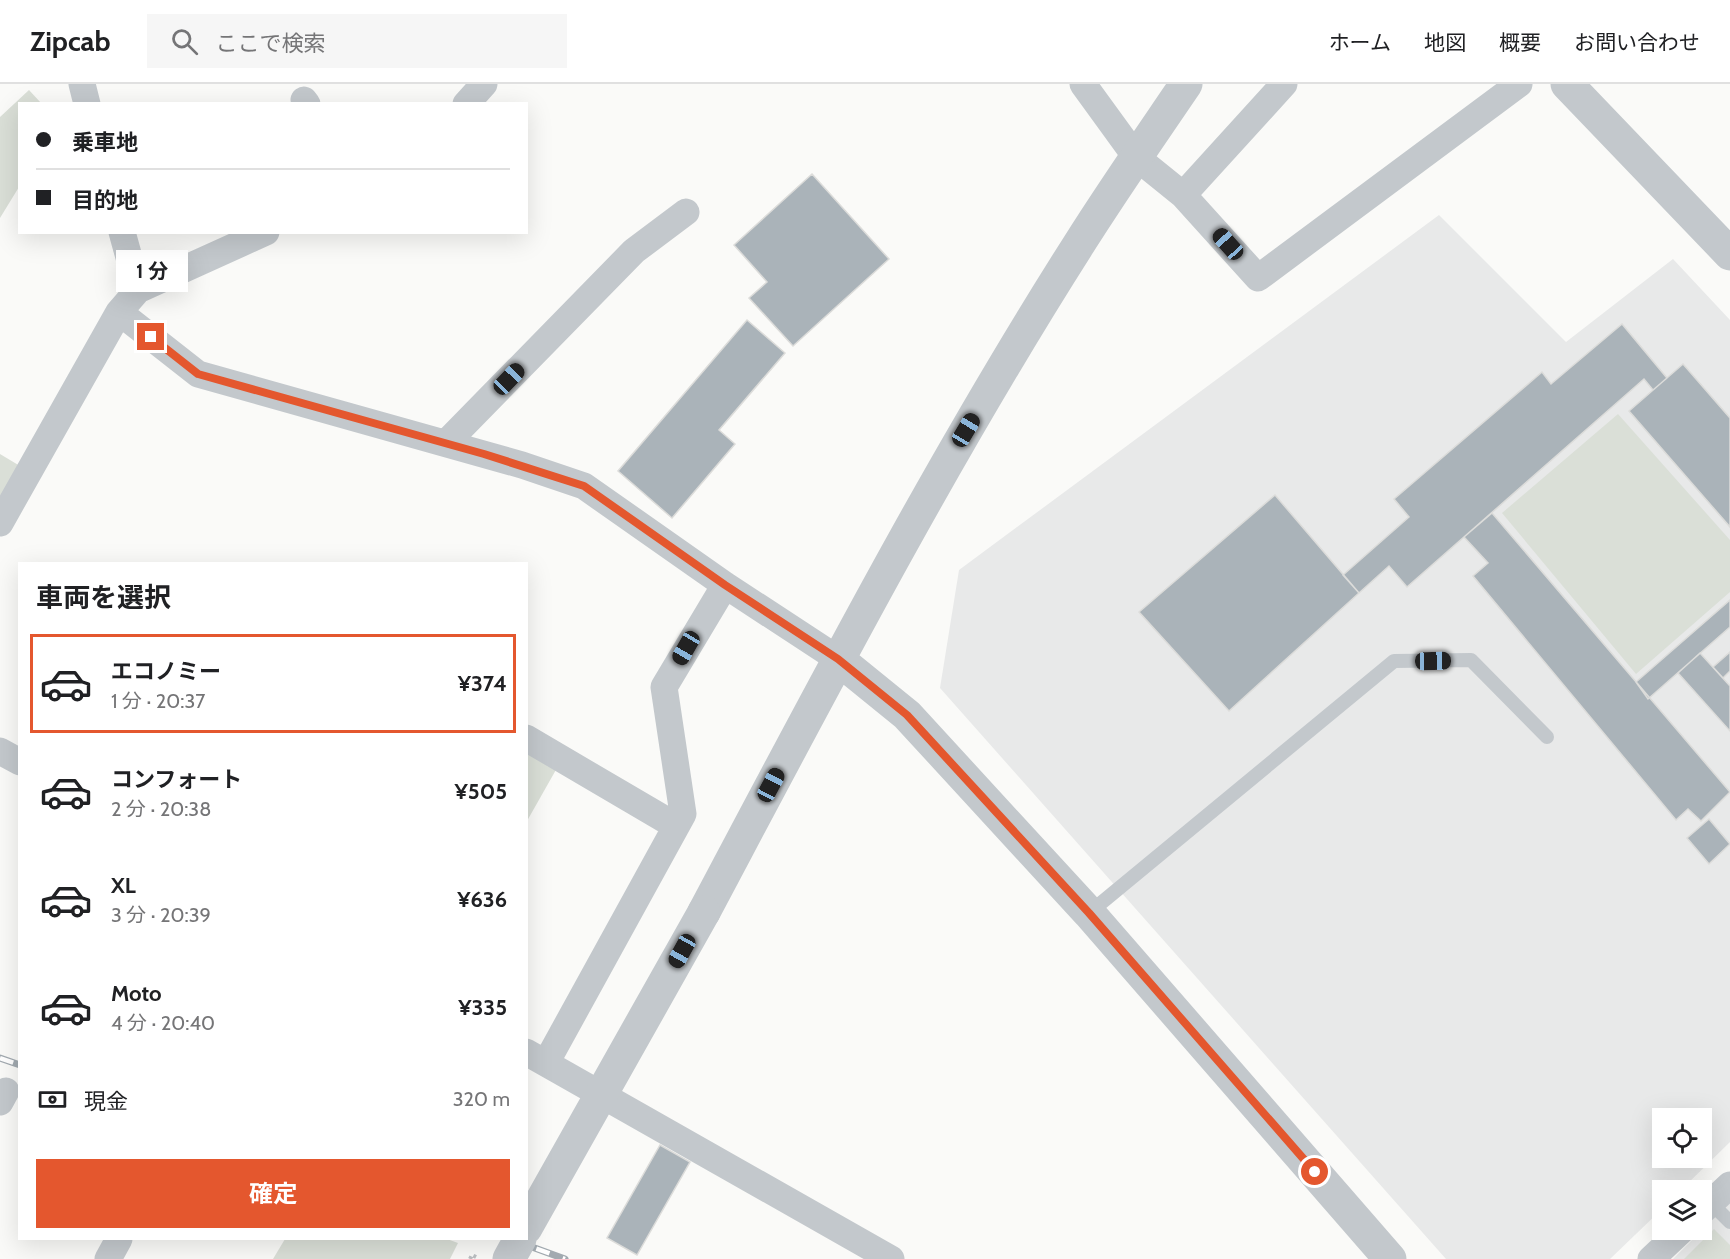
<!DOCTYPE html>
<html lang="ja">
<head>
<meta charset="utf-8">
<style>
  body { margin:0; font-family:Cabin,"Noto Sans JP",sans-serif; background:#f6f6f6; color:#202124; height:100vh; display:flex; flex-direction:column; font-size:22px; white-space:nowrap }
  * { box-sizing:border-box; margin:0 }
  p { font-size:20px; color:#757577 }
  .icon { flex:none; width:33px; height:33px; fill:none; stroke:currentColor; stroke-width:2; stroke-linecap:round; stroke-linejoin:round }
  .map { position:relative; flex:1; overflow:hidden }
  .sheet { position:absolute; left:18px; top:478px; width:510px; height:678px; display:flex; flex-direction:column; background:#fff; border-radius:0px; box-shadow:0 6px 24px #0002 }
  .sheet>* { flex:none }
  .top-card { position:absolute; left:18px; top:18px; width:510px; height:132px; border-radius:0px; box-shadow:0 6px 24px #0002; display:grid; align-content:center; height:132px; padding:0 18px; background:#fff }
  .fabs { position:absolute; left:1652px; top:1024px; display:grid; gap:12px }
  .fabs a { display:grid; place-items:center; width:60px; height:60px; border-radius:0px; background:#fff; box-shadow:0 6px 24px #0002; font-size:30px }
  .end { position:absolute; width:27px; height:27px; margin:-14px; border:8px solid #e4572e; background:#fff; box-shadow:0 0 0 3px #fff }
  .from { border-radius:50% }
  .bubble { position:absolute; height:42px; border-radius:0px; background:#fff; box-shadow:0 6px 24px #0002; font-size:20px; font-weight:700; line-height:42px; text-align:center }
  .car { position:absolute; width:18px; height:36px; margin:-18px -9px; border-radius:8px; box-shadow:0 0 4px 2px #0007; background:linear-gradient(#222 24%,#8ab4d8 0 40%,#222 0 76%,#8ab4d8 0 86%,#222 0) }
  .top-card b { display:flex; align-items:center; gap:21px; height:57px; font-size:22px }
  .top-card b+b { border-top:2px solid #e0e0e0 }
  .top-card i { width:15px; height:15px; background:#202124 }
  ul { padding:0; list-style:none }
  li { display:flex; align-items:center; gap:18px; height:99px; margin:0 12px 9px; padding:0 6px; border:3px solid transparent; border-radius:0px }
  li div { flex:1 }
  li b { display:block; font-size:22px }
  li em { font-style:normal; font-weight:700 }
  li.on { border-color:#e4572e }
  li>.icon { width:54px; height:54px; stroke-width:1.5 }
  h2 { padding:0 18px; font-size:27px; line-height:72px }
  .pay { display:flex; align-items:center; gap:15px; height:66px; padding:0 18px; font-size:22px }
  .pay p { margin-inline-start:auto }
  .cta { display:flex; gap:12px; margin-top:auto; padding:12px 18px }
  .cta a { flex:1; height:69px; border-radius:0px; background:#e4572e; color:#fff; font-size:24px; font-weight:700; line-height:69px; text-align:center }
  header { display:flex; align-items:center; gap:36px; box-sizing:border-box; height:84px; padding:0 30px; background:#fff; border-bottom:2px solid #e0e0e0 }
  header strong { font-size:28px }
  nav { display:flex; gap:33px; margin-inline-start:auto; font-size:21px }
  .search { width:420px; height:54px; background:#f6f6f6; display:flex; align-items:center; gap:15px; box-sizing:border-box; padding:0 21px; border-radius:0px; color:#757577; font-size:22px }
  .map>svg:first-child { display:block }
  .built { fill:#e8e9e9; fill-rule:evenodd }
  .green { fill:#dadfd7 }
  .building { fill:#aab3b9; stroke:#dcdcda; stroke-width:1.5 }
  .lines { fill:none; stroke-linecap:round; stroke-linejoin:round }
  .path { stroke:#bbbfc2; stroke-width:4; stroke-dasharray:3 3; stroke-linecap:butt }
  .service { stroke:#c3c8cc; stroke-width:14 }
  .minor { stroke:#c3c8cc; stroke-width:27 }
  .tertiary { stroke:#c3c8cc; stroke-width:33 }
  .rail-casing { stroke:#a2aab0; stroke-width:7 }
  .rail { stroke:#fff; stroke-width:4.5; stroke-dasharray:14; stroke-linecap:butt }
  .tertiary-bridge { stroke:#c3c8cc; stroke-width:33 }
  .route { stroke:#e4572e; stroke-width:8 }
</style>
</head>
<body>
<header>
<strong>Zipcab</strong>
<div class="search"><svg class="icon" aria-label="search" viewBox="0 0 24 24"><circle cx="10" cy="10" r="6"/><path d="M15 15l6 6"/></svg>ここで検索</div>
<nav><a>ホーム</a><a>地図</a><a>概要</a><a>お問い合わせ</a></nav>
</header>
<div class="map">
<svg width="1730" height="1175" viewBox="0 0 1730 1175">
  <rect width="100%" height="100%" fill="#fafaf8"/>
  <path class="built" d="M1439,131L1566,258L1673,175L1730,236V1058L1680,1107H1662V1125L1610,1175H1446L940,604L959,486ZM1662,1035H1701V1074H1662Z
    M1730,1118V1175H1673Z"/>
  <path class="green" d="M29,6L41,19L20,20L19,103L0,134V33Z
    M1618,330L1730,456V508L1636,590L1502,429Z
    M0,370L20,382L0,414Z
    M527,666L557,684L527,737Z
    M1714,1145L1730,1161V1175H1684Z
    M285,1155H447L458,1159L450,1175H273Z"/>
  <path class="building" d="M812,90L889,175L793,262L749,214L767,198L734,161Z
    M747,236L785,269L719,346L735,360L672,434L618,387Z
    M1622,240L1667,294L1653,306L1644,295L1407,503L1389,482L1359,509L1343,491L1409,433L1394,415L1542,288L1551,300Z
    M1683,280L1730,334V443L1629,327Z
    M1275,411L1359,509L1229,627L1139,528Z
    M1492,429L1730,708L1701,737L1688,725L1676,736L1473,492L1488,479L1464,453Z
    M1730,516V543L1648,615L1636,598Z
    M1730,568V587L1723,594L1713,583Z
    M1700,569L1730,602V647L1678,589Z
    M1709,735L1730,760L1709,780L1687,754Z
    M660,1061L690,1078L637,1171L607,1154Z"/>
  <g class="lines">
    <path class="path" d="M470,1175L472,1171L478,1174"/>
    <path class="service" d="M1089,829L1394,577L1471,576L1547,653
      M1711,1119L1730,1138"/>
    <path class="minor" d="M82,0L87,20
      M1083,0L1136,73L1183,111L1258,194L1519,0
      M304,16L307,20
      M466,20L484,0
      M1183,111L1284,0
      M122,148L138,206
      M119,228L198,290L522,381L584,402L725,501L838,575
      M446,359L634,167L686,128
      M0,439L119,228L138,206L266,148
      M526,654L676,742
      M0,667L20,678
      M526,968L891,1175
      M546,979L683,730L664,603L725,501
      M0,1018L6,1007
      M1701,1128L1730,1101
      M108,1175L119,1155
      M1651,1175L1682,1146"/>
    <path class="tertiary" d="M1567,0L1730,170
      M838,575L907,631L1089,829L1390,1175
      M704,828C824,602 942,375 1079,160C1113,106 1150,53 1186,0"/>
    <defs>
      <path id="rail" d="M0,974L20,981
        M510,1155L565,1175"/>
    </defs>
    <use href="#rail" class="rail-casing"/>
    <use href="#rail" class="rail"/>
    <path class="tertiary-bridge" d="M526,1144L704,828
      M509,1175L520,1155"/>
  </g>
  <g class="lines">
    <path class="route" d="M151,253L198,290L484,370L584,402L725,501L838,575L907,631L1089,829L1315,1088"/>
  </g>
</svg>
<div class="fabs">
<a><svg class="icon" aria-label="locate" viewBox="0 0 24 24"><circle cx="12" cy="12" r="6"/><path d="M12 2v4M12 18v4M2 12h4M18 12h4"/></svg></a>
<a><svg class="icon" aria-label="layers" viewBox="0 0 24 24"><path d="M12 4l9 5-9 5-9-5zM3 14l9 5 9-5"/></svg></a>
</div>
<i class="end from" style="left:1315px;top:1088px"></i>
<i class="end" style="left:151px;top:253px"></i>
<div class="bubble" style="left:116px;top:166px;width:72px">1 分</div>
<i class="car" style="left:1228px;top:160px;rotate:318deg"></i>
<i class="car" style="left:509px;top:295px;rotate:44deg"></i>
<i class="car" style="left:966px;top:346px;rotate:31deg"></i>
<i class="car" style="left:686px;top:564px;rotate:210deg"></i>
<i class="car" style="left:1433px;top:577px;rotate:89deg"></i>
<i class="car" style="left:771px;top:701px;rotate:28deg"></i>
<i class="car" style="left:682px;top:867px;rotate:209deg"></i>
<div class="top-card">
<b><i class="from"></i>乗車地</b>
<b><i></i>目的地</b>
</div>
<section class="sheet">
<h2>車両を選択</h2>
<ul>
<li class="on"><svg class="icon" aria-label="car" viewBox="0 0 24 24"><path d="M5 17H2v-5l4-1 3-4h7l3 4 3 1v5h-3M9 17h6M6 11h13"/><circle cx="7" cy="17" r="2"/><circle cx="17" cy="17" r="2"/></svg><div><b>エコノミー</b><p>1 分 · 20:37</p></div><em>¥374</em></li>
<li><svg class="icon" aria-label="car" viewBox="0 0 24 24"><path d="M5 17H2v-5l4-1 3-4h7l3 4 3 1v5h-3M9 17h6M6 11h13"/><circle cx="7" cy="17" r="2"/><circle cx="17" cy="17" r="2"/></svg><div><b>コンフォート</b><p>2 分 · 20:38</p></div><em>¥505</em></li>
<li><svg class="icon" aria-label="car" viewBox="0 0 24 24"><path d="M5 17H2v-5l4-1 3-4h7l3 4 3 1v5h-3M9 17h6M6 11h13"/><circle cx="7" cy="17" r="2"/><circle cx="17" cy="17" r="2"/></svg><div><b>XL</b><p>3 分 · 20:39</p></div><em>¥636</em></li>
<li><svg class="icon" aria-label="car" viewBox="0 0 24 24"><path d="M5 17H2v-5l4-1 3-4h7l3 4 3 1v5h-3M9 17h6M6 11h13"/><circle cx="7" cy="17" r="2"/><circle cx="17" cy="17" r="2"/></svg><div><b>Moto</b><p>4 分 · 20:40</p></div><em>¥335</em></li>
</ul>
<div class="pay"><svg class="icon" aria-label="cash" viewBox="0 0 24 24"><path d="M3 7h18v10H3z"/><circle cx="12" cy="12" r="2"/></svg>現金<p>320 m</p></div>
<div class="cta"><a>確定</a></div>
</section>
</div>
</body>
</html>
